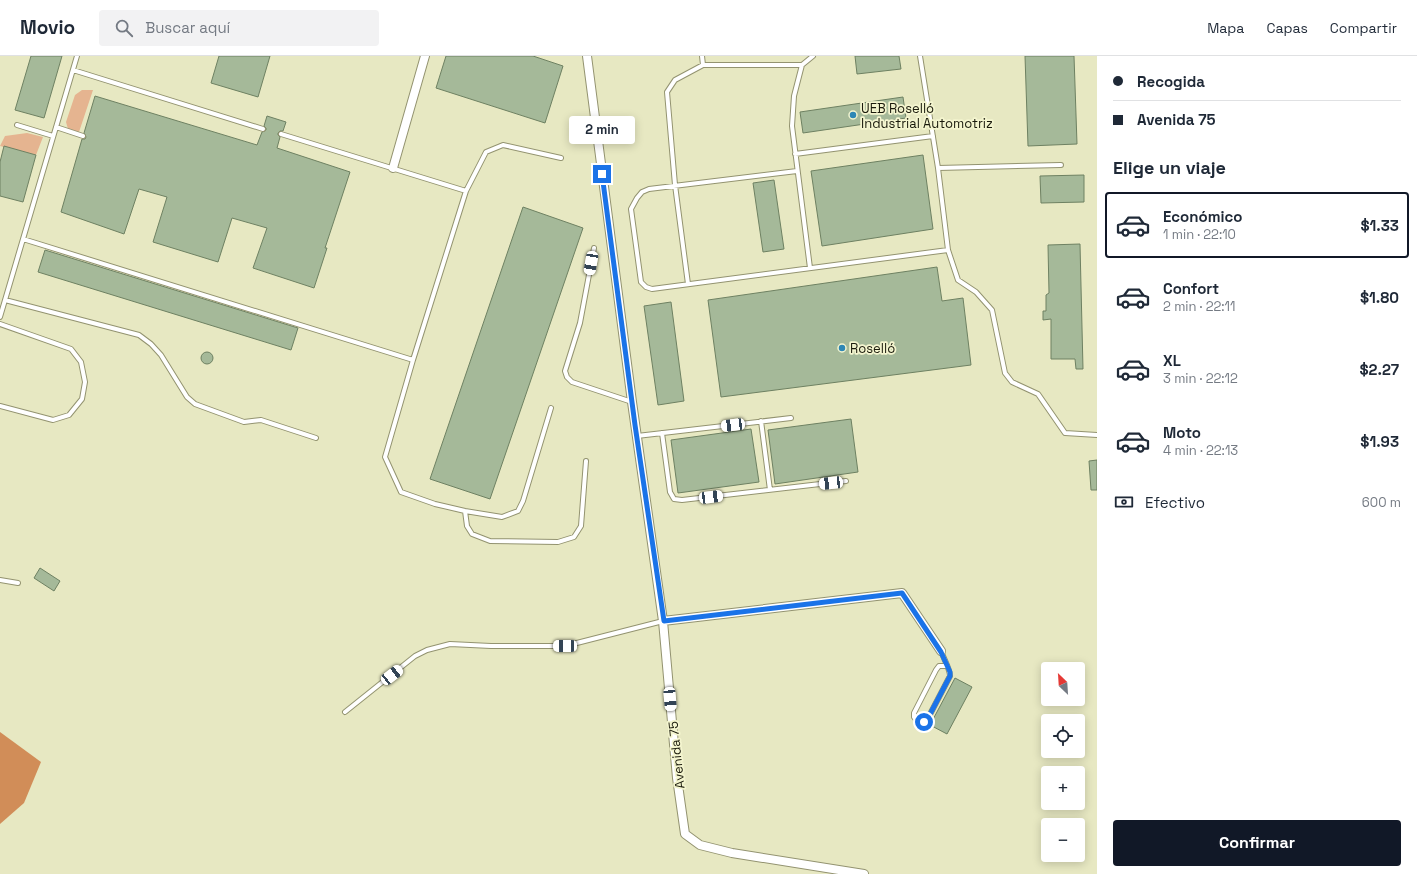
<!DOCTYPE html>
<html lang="es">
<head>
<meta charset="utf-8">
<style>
  body { margin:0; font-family:"Space Grotesk",sans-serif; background:#f2f2f3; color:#1f2937; height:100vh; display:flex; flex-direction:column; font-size:15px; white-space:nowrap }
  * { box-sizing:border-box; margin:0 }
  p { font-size:13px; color:#747a83 }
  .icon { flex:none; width:22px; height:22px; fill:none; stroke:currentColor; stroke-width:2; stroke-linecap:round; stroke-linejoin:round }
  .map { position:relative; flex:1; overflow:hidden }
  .sheet { display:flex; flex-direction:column; background:#fff; width:320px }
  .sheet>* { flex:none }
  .guide { display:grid; align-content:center; height:88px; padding:0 16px; background:#fff }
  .needle { width:26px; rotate:335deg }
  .tools { position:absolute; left:1041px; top:606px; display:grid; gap:8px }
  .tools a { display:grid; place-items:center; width:44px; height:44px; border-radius:4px; background:#fff; box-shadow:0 2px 10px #0003; font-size:20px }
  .end { position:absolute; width:18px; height:18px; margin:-9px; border:5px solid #1a73e8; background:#fff; box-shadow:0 0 0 2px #fff }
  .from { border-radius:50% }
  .bubble { position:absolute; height:28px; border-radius:4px; background:#fff; box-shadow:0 2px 10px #0003; font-size:13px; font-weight:700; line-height:28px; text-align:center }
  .car { position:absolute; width:12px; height:24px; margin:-12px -6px; border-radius:5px; box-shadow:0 0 3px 1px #0007; background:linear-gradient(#fff 24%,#345 0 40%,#fff 0 76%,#345 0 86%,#fff 0) }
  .guide b { display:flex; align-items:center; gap:14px; height:38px; font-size:15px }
  .guide b+b { border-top:1px solid #e0e1e3 }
  .guide i { width:10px; height:10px; background:#1f2937 }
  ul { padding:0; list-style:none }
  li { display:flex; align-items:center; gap:12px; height:66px; margin:0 8px 6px; padding:0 8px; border:2px solid transparent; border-radius:4px }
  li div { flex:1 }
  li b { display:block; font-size:15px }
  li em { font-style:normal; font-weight:700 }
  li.selected { border-color:#111827 }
  li>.icon { width:36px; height:36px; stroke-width:1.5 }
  h2 { padding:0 16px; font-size:18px; line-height:48px }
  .pay { display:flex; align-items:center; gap:10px; height:44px; padding:0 16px; font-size:15px }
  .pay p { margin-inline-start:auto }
  .action { display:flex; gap:8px; margin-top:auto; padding:8px 16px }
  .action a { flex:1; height:46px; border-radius:4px; background:#111827; color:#fff; font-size:16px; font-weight:700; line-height:46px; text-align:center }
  header { display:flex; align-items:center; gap:24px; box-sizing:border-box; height:56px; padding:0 20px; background:#fff; border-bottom:1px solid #e0e1e3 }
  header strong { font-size:19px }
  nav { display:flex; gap:22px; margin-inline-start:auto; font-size:14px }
  .search { width:280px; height:36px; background:#f2f2f3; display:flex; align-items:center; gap:10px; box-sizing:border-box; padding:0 14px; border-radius:4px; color:#747a83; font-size:15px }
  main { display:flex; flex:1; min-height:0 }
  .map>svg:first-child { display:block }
  .green { fill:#e5b490 }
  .forest { fill:#d18d58 }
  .building { fill:#a5b999; stroke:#6e8162 }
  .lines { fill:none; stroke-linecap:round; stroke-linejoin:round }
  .lane-casing { stroke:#939370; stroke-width:6 }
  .street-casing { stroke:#939370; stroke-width:10 }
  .lane { stroke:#fff; stroke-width:4 }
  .street { stroke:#fff; stroke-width:8 }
  .route { stroke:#1a73e8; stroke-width:5 }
  .poi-dot { fill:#2e87b5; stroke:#f4f5cf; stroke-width:1.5 }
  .labels { text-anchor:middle; stroke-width:3.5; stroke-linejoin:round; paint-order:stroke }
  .poi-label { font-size:13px; fill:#1a1a0c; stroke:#f4f5cf; text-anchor:start }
  .street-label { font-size:13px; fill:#1a1a0c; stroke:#f4f5cf }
</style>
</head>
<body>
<header>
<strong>Movio</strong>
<div class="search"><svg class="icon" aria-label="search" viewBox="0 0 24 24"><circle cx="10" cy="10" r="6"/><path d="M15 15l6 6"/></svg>Buscar aquí</div>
<nav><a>Mapa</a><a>Capas</a><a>Compartir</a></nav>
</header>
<main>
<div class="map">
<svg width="1097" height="818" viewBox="0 0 1097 818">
  <rect width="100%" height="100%" fill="#e7e8c2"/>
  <path class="green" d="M82,34H93L79,76L68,73L66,66L75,39Z
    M27,77L43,81L36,99L0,90L5,80Z"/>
  <path class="forest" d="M0,676L41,706L24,747L0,768Z"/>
  <path class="building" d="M31,0H62L44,62L15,54Z
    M219,0H270L258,41L211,27Z
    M446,0H533L563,10L545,67L436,32Z
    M855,0H899L901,13L857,18Z
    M1025,0H1074L1077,88L1028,90Z
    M95,40L257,89L262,76L266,74V72L264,70L267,60L286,66L283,75H280L278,77V79L280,81L277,92L350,116L325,192H327L314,232L253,212L267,172L232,162L218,206L153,186L167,141L139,133L124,178L61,156L82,83H85L86,81L84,77Z
    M903,41L906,62L803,77L800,56Z
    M4,90L36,99L23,146L0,140V106Z
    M923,99L933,173L822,190L811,115Z
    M1084,119V146L1041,147L1040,120Z
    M774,124L784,193L763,196L753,127Z
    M523,151L583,172L490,443L430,423Z
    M1080,188L1083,313H1076L1075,303H1051V263L1043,264V255H1046V239L1049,237L1048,189Z
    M45,194L298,272L291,294L38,216Z
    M937,211L942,245L963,242L971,309L721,341L708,244Z
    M671,246L684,345L658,349L644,250Z
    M201 302a6 6 0 1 1 12 0a6 6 0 1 1-12 0Z
    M851,363L858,416L775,428L768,374Z
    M751,373L759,426L678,437L671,384Z
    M1097,404V434H1091L1089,405Z
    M40,512L60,525L54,535L34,522Z
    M955,622L972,631L947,678L930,669Z"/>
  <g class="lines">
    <defs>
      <path id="lane" d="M702,0L703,9
        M920,0L938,112L948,194L958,224L976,236L992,254L1005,317L1012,326L1038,338L1065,377L1097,379
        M73,14L263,73
        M17,69L53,80
        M56,71L83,80
        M795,98L933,80
        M938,112L1061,109
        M797,115L649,133L642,136L637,142L631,153L641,226L646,231L652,233L948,194
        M466,135L486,96L503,89L561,102
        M23,183L413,304L466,135L281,78
        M594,192L580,267L565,315L567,321L572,326L632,346
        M810,212L792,70L794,40L802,9L813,0
        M688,228L675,129L667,36L675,24L703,9H802
        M5,244L139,279L151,288L161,299L187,341L195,348L244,366L261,364L316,382
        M0,261L77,0
        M0,268L71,293L81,306L85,326L82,343L69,359L53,364L0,350
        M413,304L385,401L401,436L435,448L465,455L502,461L518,455L523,445L551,352
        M761,365L770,434
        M662,377L670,436L674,443L682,444L846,425
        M637,380L791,362
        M465,455L467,470L472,478L490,485L558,486L574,481L581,470L586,405
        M0,524L18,527
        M941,595C944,603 950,613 950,620L927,664L924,666L917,665L914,661V657L936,614L939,610H947
        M345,656L415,600L427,594L450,588L491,590H565L663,565"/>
      <path id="street" d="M587,0L632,346L663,565L677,722L685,778L700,789L732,797L864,818
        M393,112L425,0
        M663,565L902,537L941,595"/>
    </defs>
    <use href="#lane" class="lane-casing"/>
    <use href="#street" class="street-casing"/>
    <use href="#lane" class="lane"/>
    <use href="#street" class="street"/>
  </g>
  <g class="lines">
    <path class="route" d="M602,118L635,369L664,565L902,537L941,596L950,616V620L927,664L924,666"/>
  </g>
  <g class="poi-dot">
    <circle cx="853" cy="59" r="4"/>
    <circle cx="842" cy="292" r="4"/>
  </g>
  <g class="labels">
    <g class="poi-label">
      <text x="861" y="57">UEB Roselló<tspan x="861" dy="15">Industrial Automotriz</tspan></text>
      <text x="850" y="297">Roselló</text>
    </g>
    <g class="street-label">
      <text transform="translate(676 699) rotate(-96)" y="5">Avenida 75</text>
    </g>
  </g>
</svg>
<div class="tools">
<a><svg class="needle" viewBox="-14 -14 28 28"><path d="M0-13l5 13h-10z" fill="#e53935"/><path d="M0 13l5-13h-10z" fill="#747a83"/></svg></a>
<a><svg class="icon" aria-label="locate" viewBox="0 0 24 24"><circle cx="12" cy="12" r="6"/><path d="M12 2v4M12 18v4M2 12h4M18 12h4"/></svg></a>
<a>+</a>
<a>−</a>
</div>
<i class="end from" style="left:924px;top:666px"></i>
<i class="end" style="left:602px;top:118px"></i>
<div class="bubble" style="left:569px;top:60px;width:66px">2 min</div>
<i class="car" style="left:591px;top:207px;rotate:190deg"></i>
<i class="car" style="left:733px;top:369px;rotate:263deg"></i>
<i class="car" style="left:831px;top:427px;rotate:264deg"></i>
<i class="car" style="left:711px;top:441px;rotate:83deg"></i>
<i class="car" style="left:565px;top:590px;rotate:270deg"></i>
<i class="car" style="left:392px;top:619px;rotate:52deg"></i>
<i class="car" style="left:670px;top:643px;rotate:175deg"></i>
</div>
<section class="sheet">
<div class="guide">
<b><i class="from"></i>Recogida</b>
<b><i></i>Avenida 75</b>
</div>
<h2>Elige un viaje</h2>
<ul>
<li class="selected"><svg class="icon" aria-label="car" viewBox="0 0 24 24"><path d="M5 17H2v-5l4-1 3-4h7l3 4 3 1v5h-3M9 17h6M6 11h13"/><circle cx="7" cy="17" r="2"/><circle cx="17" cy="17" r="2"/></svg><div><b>Económico</b><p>1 min · 22:10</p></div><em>$1.33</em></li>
<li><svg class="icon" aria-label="car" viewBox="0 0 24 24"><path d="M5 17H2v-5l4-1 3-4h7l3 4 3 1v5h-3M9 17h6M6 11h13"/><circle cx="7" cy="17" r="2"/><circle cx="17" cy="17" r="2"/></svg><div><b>Confort</b><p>2 min · 22:11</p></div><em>$1.80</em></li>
<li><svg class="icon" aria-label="car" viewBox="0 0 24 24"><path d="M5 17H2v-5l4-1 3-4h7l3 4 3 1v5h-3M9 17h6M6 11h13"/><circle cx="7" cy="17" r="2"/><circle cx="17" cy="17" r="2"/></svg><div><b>XL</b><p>3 min · 22:12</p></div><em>$2.27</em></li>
<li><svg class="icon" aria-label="car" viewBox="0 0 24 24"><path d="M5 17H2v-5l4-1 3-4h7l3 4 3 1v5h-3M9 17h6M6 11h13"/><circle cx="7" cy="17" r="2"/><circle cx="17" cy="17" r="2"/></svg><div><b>Moto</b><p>4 min · 22:13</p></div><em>$1.93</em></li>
</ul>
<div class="pay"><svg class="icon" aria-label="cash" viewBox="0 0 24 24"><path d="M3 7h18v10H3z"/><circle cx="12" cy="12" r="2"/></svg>Efectivo<p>600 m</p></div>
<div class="action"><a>Confirmar</a></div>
</section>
</main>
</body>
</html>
